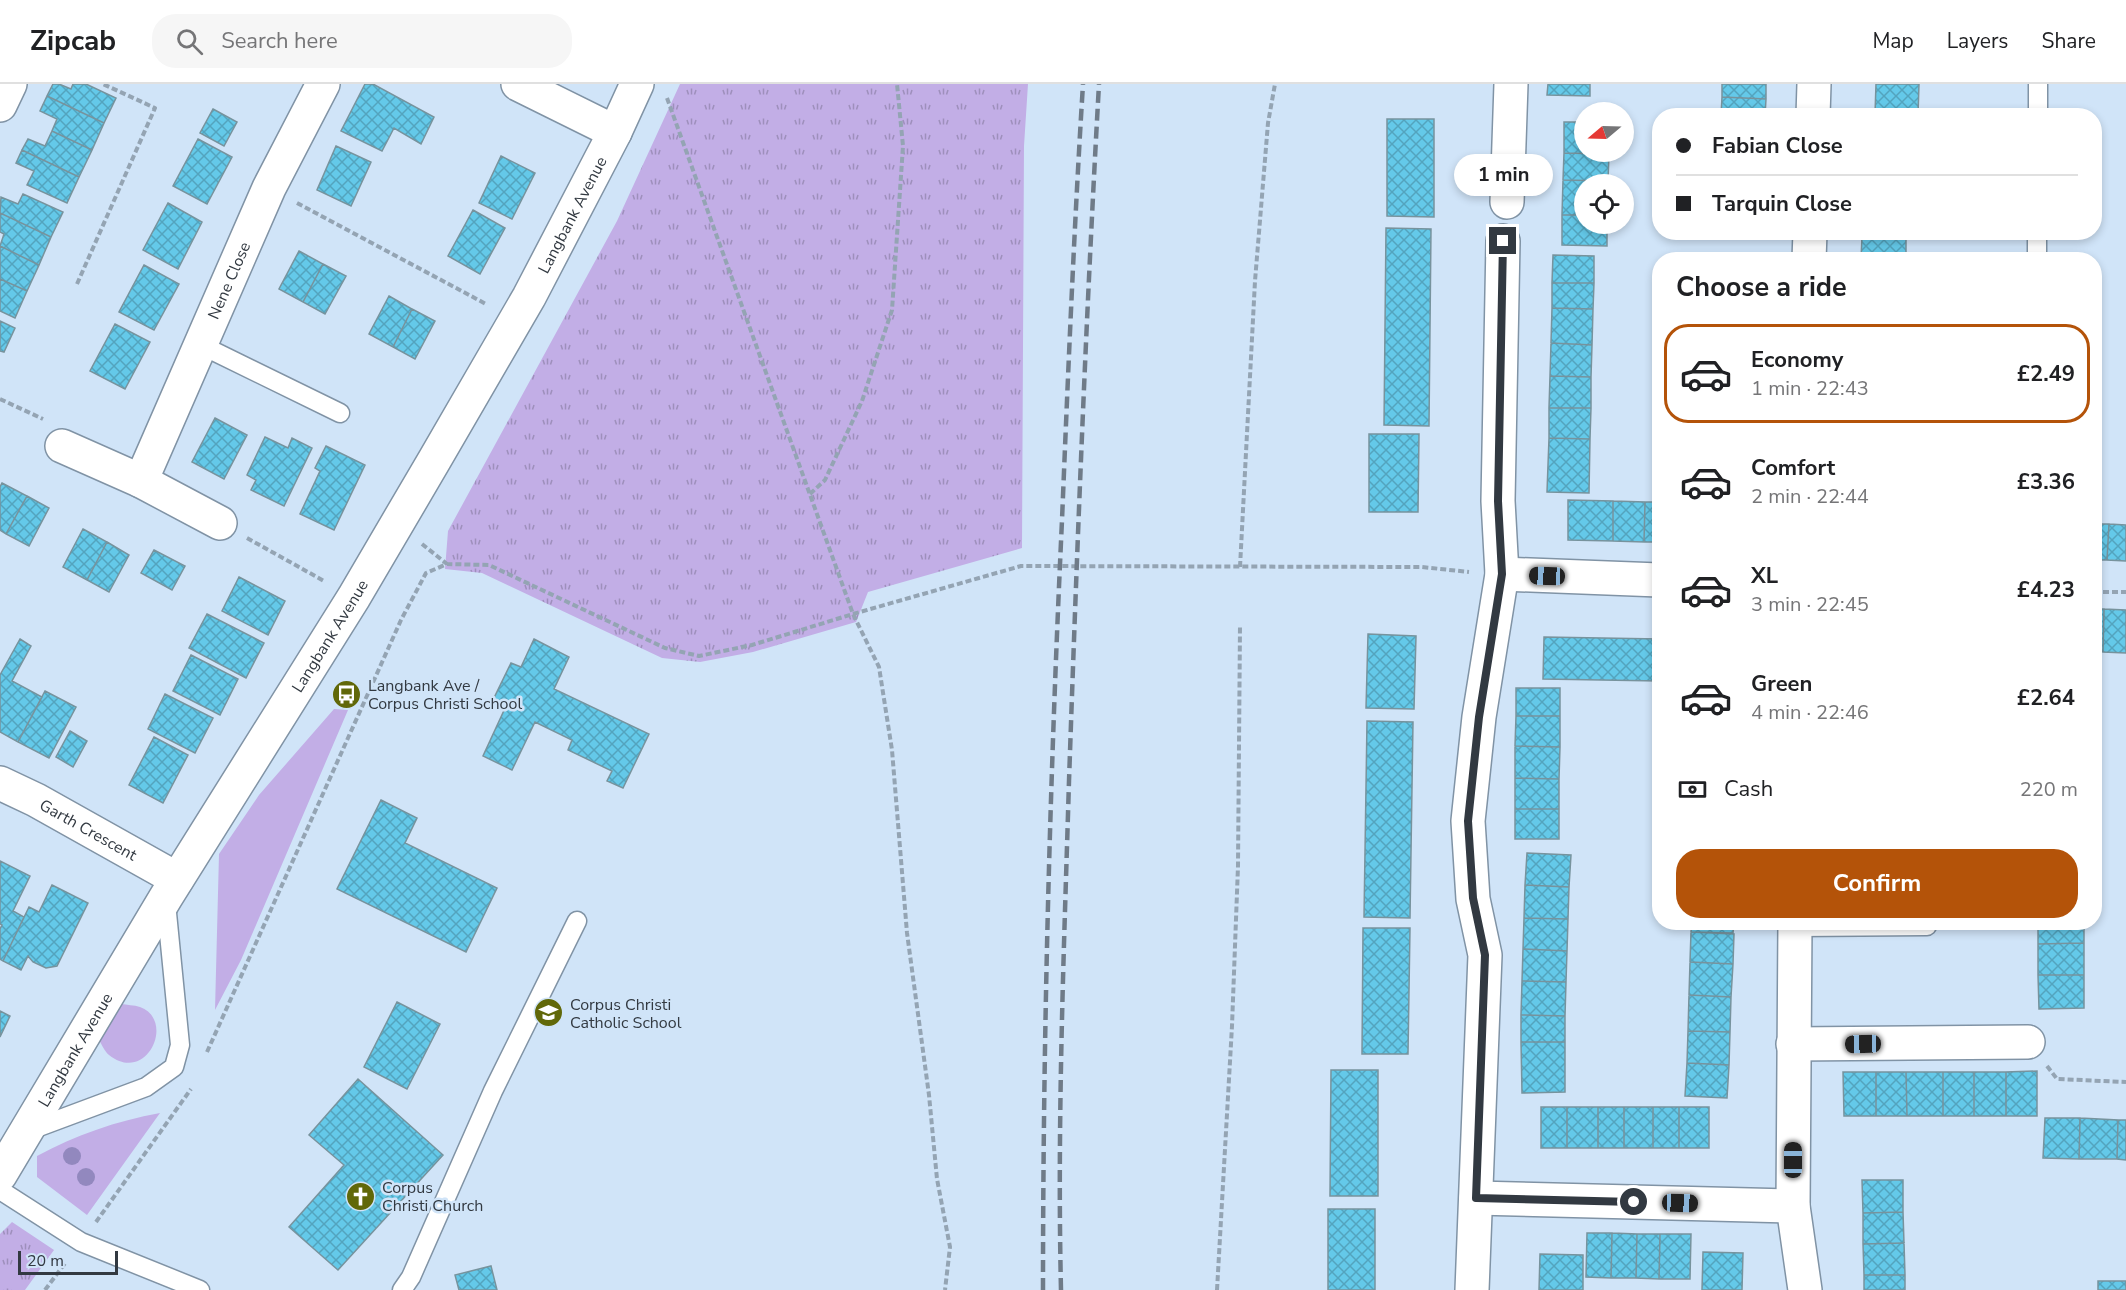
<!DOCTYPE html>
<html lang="en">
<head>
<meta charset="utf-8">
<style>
  body { margin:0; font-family:"Nunito Sans",sans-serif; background:#f6f6f6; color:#202124; height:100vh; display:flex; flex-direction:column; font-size:22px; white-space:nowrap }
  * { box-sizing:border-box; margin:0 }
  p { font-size:20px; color:#757577 }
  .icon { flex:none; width:33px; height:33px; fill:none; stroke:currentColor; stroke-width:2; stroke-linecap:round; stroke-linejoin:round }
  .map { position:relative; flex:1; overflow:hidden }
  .side { position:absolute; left:1652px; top:168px; width:450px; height:678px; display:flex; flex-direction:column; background:#fff; border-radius:24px; box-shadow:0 3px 9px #0003 }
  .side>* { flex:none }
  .guide { position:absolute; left:1652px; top:24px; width:450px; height:132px; border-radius:24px; box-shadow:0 3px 9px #0003; display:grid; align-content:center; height:132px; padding:0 24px; background:#fff }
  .needle { width:39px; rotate:251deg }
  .tools { position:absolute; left:1574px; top:18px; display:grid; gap:12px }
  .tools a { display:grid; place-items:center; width:60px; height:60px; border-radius:50%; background:#fff; box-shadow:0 3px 9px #0003; font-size:30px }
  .scale { position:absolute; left:18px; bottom:15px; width:100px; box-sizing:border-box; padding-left:6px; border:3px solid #323941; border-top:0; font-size:16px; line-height:21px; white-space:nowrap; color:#323941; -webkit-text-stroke:4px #d0e4f8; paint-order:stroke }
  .end { position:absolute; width:27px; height:27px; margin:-14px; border:8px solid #323941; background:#fff; box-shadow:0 0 0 3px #fff }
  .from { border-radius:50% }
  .bubble { position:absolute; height:42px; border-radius:21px; background:#fff; box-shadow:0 3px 9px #0003; font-size:20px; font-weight:700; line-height:42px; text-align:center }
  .car { position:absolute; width:18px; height:36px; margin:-18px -9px; border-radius:8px; box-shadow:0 0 4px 2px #0007; background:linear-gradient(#222 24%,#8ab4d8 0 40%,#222 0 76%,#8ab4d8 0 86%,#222 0) }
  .guide b { display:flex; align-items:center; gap:21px; height:57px; font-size:22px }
  .guide b+b { border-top:2px solid #e0e0e0 }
  .guide i { width:15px; height:15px; background:#202124 }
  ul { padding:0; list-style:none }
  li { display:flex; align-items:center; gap:18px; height:99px; margin:0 12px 9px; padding:0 12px; border:3px solid transparent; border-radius:24px }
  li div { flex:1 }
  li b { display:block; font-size:22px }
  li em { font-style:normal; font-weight:700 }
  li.selected { border-color:#b45309 }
  li>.icon { width:54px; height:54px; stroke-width:1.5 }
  h2 { padding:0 24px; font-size:27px; line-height:72px }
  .pay { display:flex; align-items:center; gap:15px; height:66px; padding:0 24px; font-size:22px }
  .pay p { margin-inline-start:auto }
  .button { display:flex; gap:12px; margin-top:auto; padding:12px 24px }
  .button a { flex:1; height:69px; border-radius:24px; background:#b45309; color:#fff; font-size:24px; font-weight:700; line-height:69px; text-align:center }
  header { display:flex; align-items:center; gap:36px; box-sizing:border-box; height:84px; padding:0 30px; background:#fff; border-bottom:2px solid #e0e0e0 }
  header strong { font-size:28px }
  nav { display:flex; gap:33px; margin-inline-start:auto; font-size:21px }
  .search { width:420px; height:54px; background:#f6f6f6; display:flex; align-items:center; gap:15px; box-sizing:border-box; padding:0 21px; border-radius:24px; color:#757577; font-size:22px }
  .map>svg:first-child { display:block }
  .green { fill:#c2aee6 }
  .park { fill:url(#park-tufts) }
  .building { fill:url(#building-cross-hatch); stroke:#77939d; stroke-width:1.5 }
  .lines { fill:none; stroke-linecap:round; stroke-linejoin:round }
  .lane-casing { stroke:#8093a5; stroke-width:21 }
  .street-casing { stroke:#8093a5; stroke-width:36 }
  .secondary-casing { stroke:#8093a5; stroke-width:36 }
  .path { stroke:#94a4b3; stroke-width:4; stroke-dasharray:6 3; stroke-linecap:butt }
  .lane { stroke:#fff; stroke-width:18 }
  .street { stroke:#fff; stroke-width:33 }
  .secondary { stroke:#fff; stroke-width:33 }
  .rail { stroke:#6f7b88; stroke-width:4.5; stroke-dasharray:12 6; stroke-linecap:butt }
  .tree { fill:#9288be }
  .route { stroke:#323941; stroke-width:8 }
  .labels { text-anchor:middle; stroke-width:5; stroke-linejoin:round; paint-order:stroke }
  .street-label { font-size:16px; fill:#323941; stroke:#d0e4f8 }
  .poi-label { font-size:16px; fill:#323941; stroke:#d0e4f8; text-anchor:start }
</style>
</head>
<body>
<header>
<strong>Zipcab</strong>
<div class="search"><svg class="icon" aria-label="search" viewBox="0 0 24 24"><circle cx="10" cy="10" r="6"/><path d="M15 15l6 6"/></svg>Search here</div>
<nav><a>Map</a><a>Layers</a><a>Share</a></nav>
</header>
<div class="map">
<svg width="2126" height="1206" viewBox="0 0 2126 1206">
  <defs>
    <pattern id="park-tufts" width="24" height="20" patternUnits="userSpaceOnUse" patternTransform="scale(1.5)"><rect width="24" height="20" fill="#c2aee6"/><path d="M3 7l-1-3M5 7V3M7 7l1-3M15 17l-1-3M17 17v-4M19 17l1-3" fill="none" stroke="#9e8fbc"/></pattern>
    <pattern id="building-cross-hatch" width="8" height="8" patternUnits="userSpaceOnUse" patternTransform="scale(1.5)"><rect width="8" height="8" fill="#64c9e9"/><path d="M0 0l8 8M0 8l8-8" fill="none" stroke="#53a4be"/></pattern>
  </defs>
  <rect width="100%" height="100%" fill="#d0e4f8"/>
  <path class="green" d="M334,625L348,626L241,876L215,926L219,770L259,711Z
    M121,920C127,921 134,921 140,923C176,936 147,1001 109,971C105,968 102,961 99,956Z
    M160,1029L87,1131L37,1093V1072C76,1051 116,1037 160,1029Z"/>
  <path class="park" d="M680,0H1028L1024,62L1022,464L868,508L856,538L753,568L700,578L662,574L482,489L445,485L448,447L617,137Z
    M12,1138L54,1166L25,1206H0V1150Z"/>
  <path class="building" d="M53,0H59L71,5L73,0H86L116,14L104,39L47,12Z
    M365,0H373L434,33L421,60L394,44L382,67L341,47Z
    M1548,0H1590V12L1547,11Z
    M1722,0H1766V15L1722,13Z
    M1876,0H1919L1918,31L1875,30Z
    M47,12L104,39L92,66L52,47L57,35L40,27Z
    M1722,13L1766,15L1765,32H1721Z
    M213,25L237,38L224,62L200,49Z
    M1387,35H1434V133L1387,132Z
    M1564,38H1584V68H1609V70L1564,69Z
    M52,47L92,66L79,93L22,66L28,55L45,62Z
    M198,55L232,73L207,120L173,102Z
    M336,62L371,78L351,122L317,106Z
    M22,66L79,93L67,119L27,101L34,87L16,79Z
    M1564,69L1609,70L1608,97L1563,96Z
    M501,72L535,89L512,135L479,119Z
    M1563,96L1608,97V100H1584V131H1562Z
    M23,110L63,128L51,153L0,129L1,113L18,120Z
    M168,119L202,138L178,185L143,166Z
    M473,126L505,144L480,190L448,172Z
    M0,129L51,153L39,181L0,162L4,150L0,148Z
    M1562,131H1584V140H1607V162L1562,161Z
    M1386,144L1431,145L1429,342L1384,341Z
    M1862,148H1906V153L1862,152Z
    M1862,152L1906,153V176H1861Z
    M0,162L39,181L27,207L0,195Z
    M299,167L323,180L303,218L279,205Z
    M1723,170H1761V176H1723Z
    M1553,171L1594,172V199H1552Z
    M323,180L346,192L325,230L303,218Z
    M144,181L179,200L154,246L119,228Z
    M0,195L27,207L15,234L0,227Z
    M1552,199H1594L1593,225L1552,224Z
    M389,212L412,225L393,263L369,250Z
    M1552,224L1593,225L1592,261L1551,259Z
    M412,225L435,237L415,275L393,263Z
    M0,237L15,244L4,268L0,267Z
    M115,240L150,258L125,305L90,287Z
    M1551,259L1592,261L1591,293L1550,292Z
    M1550,292L1591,293V324H1549Z
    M1549,324H1591L1590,355L1549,354Z
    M215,334L247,351L224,395L192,378Z
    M1369,350H1419L1418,428H1369Z
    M265,353L288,364L292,354L312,364L284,422L251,406L256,396L247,391Z
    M1549,354L1590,355L1589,409L1547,408Z
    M326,362L365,381L334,446L300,430L320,387L315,384Z
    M2,399L27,412L6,450L0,446V403Z
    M27,412L49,424L29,462L6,450Z
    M1568,416L1613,417V457L1568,456Z
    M1613,417L1645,418L1644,458L1613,457Z
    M1645,418H1659V458H1644Z
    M2094,440H2109L2107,476H2094Z
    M2109,440L2126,441V477L2107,476Z
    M83,445L107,458L87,496L63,483Z
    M107,458L129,471L109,508L87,496Z
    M154,466L185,482L172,506L141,489Z
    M239,493L285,517L268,551L222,527Z
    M2094,525H2104L2103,568L2094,567Z
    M2104,525L2126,526V569L2103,568Z
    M207,530L264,559L246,594L189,564Z
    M1368,550L1416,552L1414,625L1366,624Z
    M1544,553L1659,555V597L1543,595Z
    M20,555L31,562L12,597L42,613L18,658L0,648V591Z
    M534,555L569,573L554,605L649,650L623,704L607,697L612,687L568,666L572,656L535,638L512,686L483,672L506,622L493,616L511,579L521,583Z
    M191,571L238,595L220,631L173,607Z
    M1516,604H1560V632H1516Z
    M45,607L76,623L49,674L18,658Z
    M165,610L213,634L195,669L148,645Z
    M1516,632H1560V663L1515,662Z
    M1367,637L1413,638L1410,834L1364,833Z
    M70,647L87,657L73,683L56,673Z
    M154,653L188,671L163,719L129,701Z
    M1515,662L1560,663L1559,695L1515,694Z
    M1515,694L1559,695V725H1515Z
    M381,716L417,734L405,759L497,804L466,868L337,805Z
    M1515,725H1559V755H1515Z
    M1527,769L1571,771L1569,803L1525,801Z
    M0,777L30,792L13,827L24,833L3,877L0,875V845L2,841L0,840Z
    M52,801L88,819L57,882L46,884L33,878L28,872L21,886L3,877L29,823L39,828Z
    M1525,801L1569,803L1568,835L1524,834Z
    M1524,834L1568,835L1567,867L1523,865Z
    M1692,838H1734L1733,849L1691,848Z
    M2038,838H2084V859L2038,860Z
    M1363,844H1410L1408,970H1362Z
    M1691,848L1734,850L1733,880L1690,878Z
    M2084,859V891H2038V860Z
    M1523,865L1567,867L1566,898L1522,897Z
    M1690,878L1733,880L1731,913L1689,911Z
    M2038,891H2084V924L2039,925Z
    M1522,897L1566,898L1565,932L1521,931Z
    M1689,911L1731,913L1730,948L1688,947Z
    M397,918L440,940L407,1005L364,983Z
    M0,927L10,932L0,953Z
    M1521,931L1565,932V958H1521Z
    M1688,947L1730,948L1729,981L1687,979Z
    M1521,958H1565V1008L1522,1009Z
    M1687,979L1729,981L1727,1014L1685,1012Z
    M1331,986H1378V1112H1330Z
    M2037,987V1032H2006V988Z
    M1843,988H1876V1032H1844Z
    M1876,988H1906L1907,1032H1876Z
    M1906,988H1943V1032H1907Z
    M1943,988H1974V1032H1943Z
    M1974,988H2006V1032H1974Z
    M358,995L443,1071L338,1186L289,1143L344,1081L309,1051Z
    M1541,1023H1567V1064H1541Z
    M1567,1023H1598V1064H1567Z
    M1598,1023H1624V1064H1598Z
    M1624,1023H1653V1064H1624Z
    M1653,1023H1679V1064H1653Z
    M1679,1023H1709V1064H1679Z
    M2045,1034H2080L2079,1075L2043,1074Z
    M2080,1034L2118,1036L2117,1075H2079Z
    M2118,1036H2126V1076L2117,1075Z
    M1862,1096H1903V1128L1863,1129Z
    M1328,1125H1375V1206H1328Z
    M1903,1128L1904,1159L1863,1160V1129Z
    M1587,1149H1612L1611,1194L1586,1193Z
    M1612,1149L1637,1150L1636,1194H1611Z
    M1637,1150H1660L1659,1195L1636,1194Z
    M1660,1150H1691L1690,1195H1659Z
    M1904,1159L1905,1191H1864L1863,1160Z
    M1703,1168L1743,1169L1742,1206H1702Z
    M1540,1170L1583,1171V1206H1539Z
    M491,1182L497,1206H459L455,1191Z
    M1864,1191H1905V1206H1864Z
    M2098,1197H2126V1206H2098Z"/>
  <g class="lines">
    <defs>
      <path id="lane" d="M2038,32V0
        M2037,176V148
        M201,261L340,329
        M1795,843L1927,842
        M28,1047L146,1003L174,983L180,961L166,819
        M0,1106L81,1158L200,1206
        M402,1206L411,1193L493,1007L577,837"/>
      <g id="street">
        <path d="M0,21L10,0"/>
        <path d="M1813,32L1814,0"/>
        <path d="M1507,118L1511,0"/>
        <path d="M1809,176L1810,148"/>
        <path d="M62,362L141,397L220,439"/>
        <path id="s1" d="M141,397L269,104L323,0"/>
        <path d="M1502,490L1659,496"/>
        <path id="s2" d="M0,699L36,716L177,795"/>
        <path d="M1795,838L1793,1122L1805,1206"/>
        <path d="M1793,960L2028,958"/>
        <path d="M1476,1114L1793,1122"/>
        <path d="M1472,1206L1485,871L1473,815L1468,737L1479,633L1502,490L1498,417L1503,157"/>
      </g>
      <g id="secondary">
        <path d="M518,0L615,48"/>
        <path id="s3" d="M0,1091L166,813L354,513L435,375L529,213L615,48L637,0"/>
      </g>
    </defs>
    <use href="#lane" class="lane-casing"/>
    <use href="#street" class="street-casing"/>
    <use href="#secondary" class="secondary-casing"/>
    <path class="path" d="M667,14L853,530L879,583L892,666L907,849L929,1011L937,1095L950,1163L945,1206
      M297,119L486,220
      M77,200L155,24L103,0
      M0,315L43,335
      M810,410L825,396L862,317L892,226L903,62L897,0
      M247,454L324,497
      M422,460L447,480
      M1240,483L1255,197L1268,39L1275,0
      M2094,508H2126
      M207,968L401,536L426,489L447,480L489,481L665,564L699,572L752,561L853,530L1021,482L1422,483L1469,488
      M2047,982L2057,995L2126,998
      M96,1138L191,1005
      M45,1206L66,1178
      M1217,1206L1232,942L1238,782L1240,542"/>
    <use href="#lane" class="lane"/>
    <use href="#street" class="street"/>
    <use href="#secondary" class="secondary"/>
    <path class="rail" d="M1043,1206C1043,949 1050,693 1062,436C1068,291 1074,145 1083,0
      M1061,1206C1057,1036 1064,866 1069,697C1077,464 1086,232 1099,0"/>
  </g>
  <g class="tree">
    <circle cx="72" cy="1072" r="9"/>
    <circle cx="86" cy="1093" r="9"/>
  </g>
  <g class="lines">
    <path class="route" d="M1503,157L1498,417L1502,490L1479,633L1468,737L1473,814L1485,871L1476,1114L1634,1118"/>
  </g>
  <defs>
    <symbol id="bus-disc" viewBox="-11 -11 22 22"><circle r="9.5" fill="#616809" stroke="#d0e4f8"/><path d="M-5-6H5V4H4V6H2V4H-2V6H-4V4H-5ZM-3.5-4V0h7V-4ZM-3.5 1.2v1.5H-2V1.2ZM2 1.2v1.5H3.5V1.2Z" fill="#fff"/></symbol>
    <symbol id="school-disc" viewBox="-11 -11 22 22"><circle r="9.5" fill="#616809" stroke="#d0e4f8"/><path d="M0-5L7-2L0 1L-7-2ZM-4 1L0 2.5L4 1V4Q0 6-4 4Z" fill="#fff"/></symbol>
    <symbol id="church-disc" viewBox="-11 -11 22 22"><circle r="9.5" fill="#616809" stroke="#d0e4f8"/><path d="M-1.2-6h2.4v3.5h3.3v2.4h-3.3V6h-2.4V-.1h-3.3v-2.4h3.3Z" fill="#fff"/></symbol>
  </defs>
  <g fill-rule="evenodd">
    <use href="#bus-disc" x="330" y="594" width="33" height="33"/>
    <use href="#school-disc" x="532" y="912" width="33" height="33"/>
    <use href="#church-disc" x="344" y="1096" width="33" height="33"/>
  </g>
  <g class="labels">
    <g class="street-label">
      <text dy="6" stroke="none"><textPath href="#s3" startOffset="1118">Langbank Avenue</textPath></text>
      <text dy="6" stroke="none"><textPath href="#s1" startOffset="219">Nene Close</textPath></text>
      <text dy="6" stroke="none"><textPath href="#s3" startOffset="632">Langbank Avenue</textPath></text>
      <text dy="6" stroke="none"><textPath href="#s2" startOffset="100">Garth Crescent</textPath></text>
      <text dy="6" stroke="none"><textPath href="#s3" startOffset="146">Langbank Avenue</textPath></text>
    </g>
    <g class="poi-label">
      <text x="368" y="607">Langbank Ave /<tspan x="368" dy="18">Corpus Christi School</tspan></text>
      <text x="570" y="926">Corpus Christi<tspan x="570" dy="18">Catholic School</tspan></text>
      <text x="382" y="1109">Corpus<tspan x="382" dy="18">Christi Church</tspan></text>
    </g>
  </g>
</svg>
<div class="tools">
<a><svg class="needle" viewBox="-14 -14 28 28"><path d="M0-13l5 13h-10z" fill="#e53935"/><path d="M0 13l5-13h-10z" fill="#757577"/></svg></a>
<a><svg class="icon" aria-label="locate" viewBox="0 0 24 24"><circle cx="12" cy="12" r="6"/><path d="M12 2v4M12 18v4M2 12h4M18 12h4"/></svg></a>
</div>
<div class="scale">20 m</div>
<i class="end from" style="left:1634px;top:1118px"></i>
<i class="end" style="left:1503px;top:157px"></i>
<div class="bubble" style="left:1454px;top:70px;width:99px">1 min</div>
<i class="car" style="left:1547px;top:492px;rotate:272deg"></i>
<i class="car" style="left:1863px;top:960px;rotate:269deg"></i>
<i class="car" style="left:1793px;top:1076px;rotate:0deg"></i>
<i class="car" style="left:1680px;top:1119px;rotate:92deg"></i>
<div class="guide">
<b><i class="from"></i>Fabian Close</b>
<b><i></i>Tarquin Close</b>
</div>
<section class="side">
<h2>Choose a ride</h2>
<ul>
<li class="selected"><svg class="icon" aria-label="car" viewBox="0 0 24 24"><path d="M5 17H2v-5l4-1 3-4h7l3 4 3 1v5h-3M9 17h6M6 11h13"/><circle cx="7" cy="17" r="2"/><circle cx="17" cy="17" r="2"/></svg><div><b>Economy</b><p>1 min · 22:43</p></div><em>£2.49</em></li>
<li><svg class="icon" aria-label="car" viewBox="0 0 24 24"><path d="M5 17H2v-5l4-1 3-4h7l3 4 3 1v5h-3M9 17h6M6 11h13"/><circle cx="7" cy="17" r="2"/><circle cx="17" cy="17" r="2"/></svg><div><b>Comfort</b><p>2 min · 22:44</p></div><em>£3.36</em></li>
<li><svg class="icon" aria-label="car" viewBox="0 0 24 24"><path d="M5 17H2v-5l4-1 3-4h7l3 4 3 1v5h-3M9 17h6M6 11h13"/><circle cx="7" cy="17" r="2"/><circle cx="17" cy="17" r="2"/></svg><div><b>XL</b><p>3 min · 22:45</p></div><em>£4.23</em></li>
<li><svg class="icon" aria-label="car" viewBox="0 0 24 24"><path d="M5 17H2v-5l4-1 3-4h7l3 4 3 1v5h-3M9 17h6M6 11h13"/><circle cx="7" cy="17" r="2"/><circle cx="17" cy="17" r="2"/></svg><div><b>Green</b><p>4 min · 22:46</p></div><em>£2.64</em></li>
</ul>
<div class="pay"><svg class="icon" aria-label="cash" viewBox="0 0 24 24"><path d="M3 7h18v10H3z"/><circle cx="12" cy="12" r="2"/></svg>Cash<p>220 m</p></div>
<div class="button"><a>Confirm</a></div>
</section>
</div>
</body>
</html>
